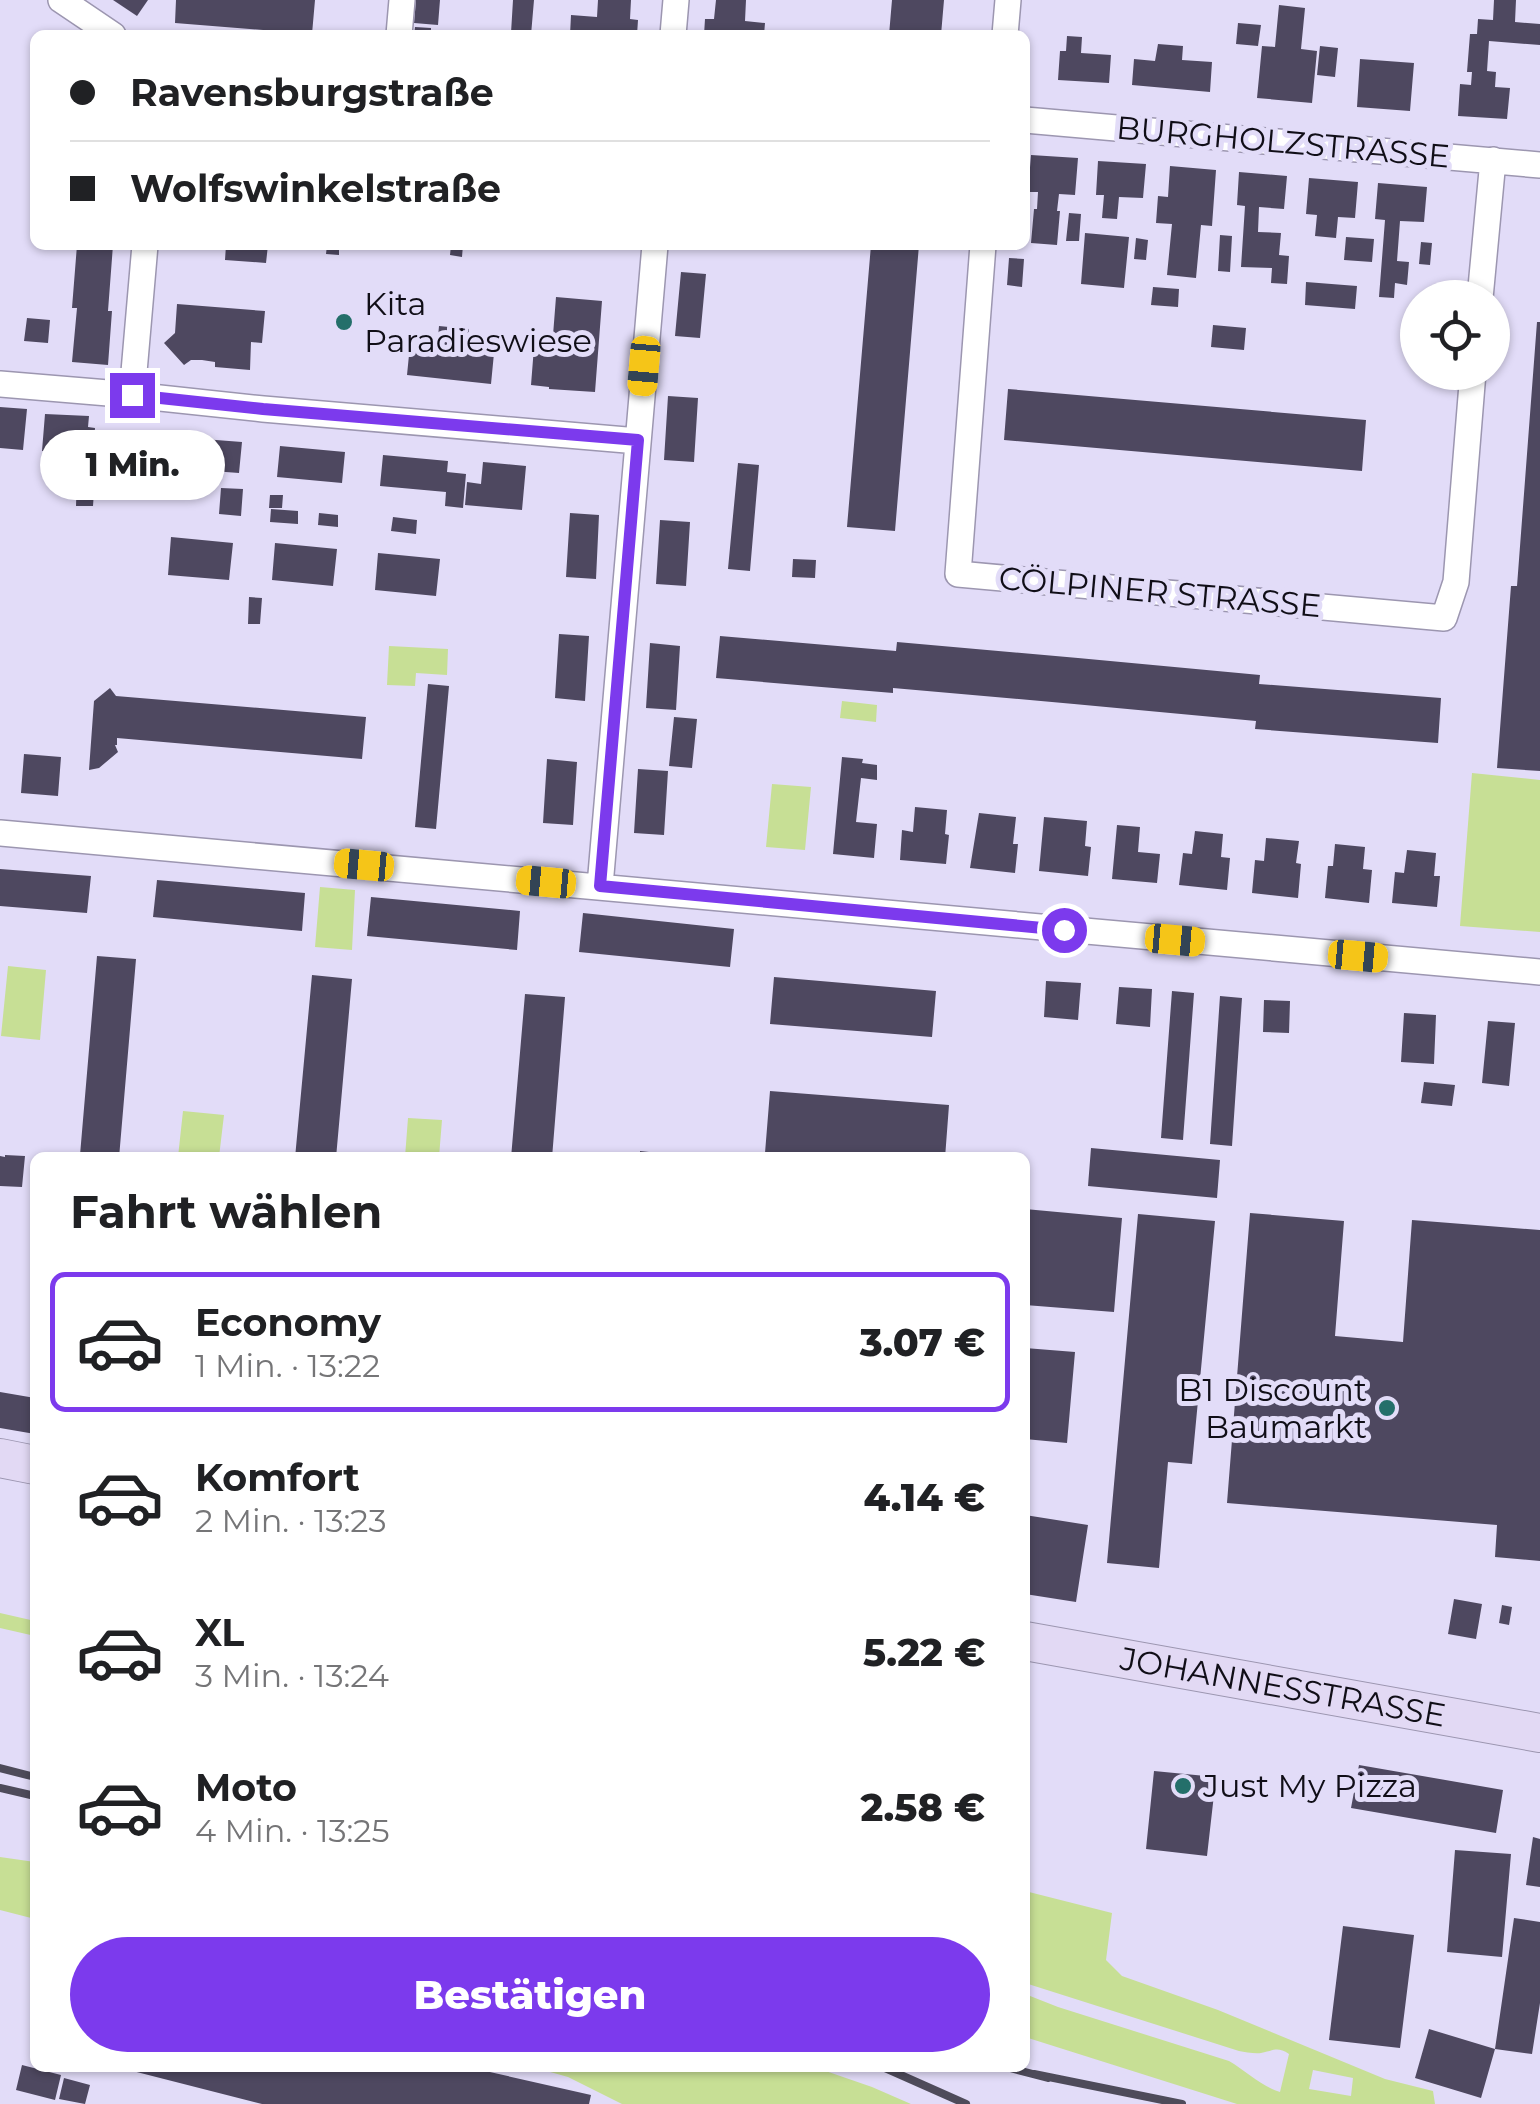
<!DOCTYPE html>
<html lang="de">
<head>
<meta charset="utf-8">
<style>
  body { margin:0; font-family:Montserrat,sans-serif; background:#f2f2f2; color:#202124; height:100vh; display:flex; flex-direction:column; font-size:38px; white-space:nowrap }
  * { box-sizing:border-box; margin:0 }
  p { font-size:32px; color:#757577 }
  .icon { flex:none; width:55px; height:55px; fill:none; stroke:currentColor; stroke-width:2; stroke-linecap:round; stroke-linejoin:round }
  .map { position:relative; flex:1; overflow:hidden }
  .side { position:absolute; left:30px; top:1152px; width:1000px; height:920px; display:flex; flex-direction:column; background:#fff; border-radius:15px; box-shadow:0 2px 8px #0004 }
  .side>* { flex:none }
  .guide { position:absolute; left:30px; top:30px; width:1000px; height:220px; border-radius:15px; box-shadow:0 2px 8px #0004; display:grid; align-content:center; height:220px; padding:0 40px; background:#fff }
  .tools { position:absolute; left:1400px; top:280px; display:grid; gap:20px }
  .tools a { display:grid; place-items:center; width:110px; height:110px; border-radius:50%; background:#fff; box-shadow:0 2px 8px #0004; font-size:50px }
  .end { position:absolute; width:45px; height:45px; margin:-22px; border:12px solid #7c3aed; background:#fff; box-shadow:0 0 0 5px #fff }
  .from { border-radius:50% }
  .bubble { position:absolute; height:70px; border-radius:35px; background:#fff; box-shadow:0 2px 8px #0004; font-size:32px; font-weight:800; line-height:70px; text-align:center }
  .car { position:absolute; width:30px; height:60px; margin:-30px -15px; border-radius:12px; box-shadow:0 0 8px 2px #0007; background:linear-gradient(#f5c518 24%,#345 0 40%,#f5c518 0 76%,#345 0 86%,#f5c518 0) }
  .guide b { display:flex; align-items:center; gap:35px; height:95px; font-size:38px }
  .guide b+b { border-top:2px solid #e0e0e0 }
  .guide i { width:25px; height:25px; background:#202124 }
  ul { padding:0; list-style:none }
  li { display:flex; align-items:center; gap:30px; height:140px; margin:0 20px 15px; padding:0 20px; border:5px solid transparent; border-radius:15px }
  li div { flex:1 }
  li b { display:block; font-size:38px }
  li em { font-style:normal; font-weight:800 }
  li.active { border-color:#7c3aed }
  li>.icon { width:90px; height:90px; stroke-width:1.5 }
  h2 { padding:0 40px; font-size:45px; line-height:120px }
  .cta { display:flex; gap:20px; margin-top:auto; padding:20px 40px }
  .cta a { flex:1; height:115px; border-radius:60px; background:#7c3aed; color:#fff; font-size:40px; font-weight:800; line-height:115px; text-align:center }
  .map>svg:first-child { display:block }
  .green { fill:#c7df95; fill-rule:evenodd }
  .building { fill:#4e4860 }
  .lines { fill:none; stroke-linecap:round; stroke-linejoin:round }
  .minor-casing { stroke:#9c96b0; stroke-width:28 }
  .secondary-casing { stroke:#9c96b0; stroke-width:40 }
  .minor { stroke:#fff; stroke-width:25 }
  .secondary { stroke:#e2d9f4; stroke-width:38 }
  .rail { stroke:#4e4b5a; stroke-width:8 }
  .route { stroke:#7c3aed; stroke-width:12 }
  .poi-dot { fill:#246f6a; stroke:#e2dcf8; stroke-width:4 }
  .labels { text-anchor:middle; stroke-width:10; stroke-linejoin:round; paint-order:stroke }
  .street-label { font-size:32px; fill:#100e17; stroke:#e2dcf8 }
  .poi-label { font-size:32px; fill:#100e17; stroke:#e2dcf8; text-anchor:start }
</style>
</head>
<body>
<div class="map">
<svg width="1540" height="2104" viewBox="0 0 1540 2104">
  <rect width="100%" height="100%" fill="#e2dcf8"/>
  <path class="green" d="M389,646L448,649L447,675L416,673L415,686L387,685Z
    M842,701L877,705L876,722L840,718Z
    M1472,773L1540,780V932L1460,926Z
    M772,784L811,787L805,850L766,847Z
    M320,887L355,890L352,950L315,947Z
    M8,966L46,970L40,1040L1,1036Z
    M183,1111L224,1115L219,1157H178Z
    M408,1118L442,1120L439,1157H405Z
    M0,1613L35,1621V1636L0,1628Z
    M0,1857L35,1862V1919L0,1910Z
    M1025,1891L1112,1913L1106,1960L1122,1976L1218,2010L1385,2079L1433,2091L1435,2104H1237L1025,2037V1994L1058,2007L1229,2061C1246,2071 1261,2086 1280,2092L1289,2054C1277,2046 1273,2051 1261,2053C1255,2054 1245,2052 1239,2051L1025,1983ZM1313,2070L1353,2078L1351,2096L1309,2089Z
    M536,2068H817L872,2087L911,2104H622L568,2077Z"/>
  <path class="building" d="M113,0H148L137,16Z
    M176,0H315L312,34L175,23Z
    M416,0H440L438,25L414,23Z
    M513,0H534L531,35L511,33Z
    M598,0H631L630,19L638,20L637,35H570L571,15L597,17Z
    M716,0H746L745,21L765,23L764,35H704L705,19H714Z
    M892,0H944L941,35H889Z
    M1494,0H1516L1515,22L1540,24V45L1489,41L1487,71L1496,72L1495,87L1510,88L1507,119L1458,116L1460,84L1471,85L1472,72H1467L1470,34H1477L1478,19L1493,20Z
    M1279,5L1305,8L1301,49L1317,51L1312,103L1257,98L1262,46L1275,47Z
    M1238,23L1261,25L1258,46L1236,44Z
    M415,27L431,28V35H414Z
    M1067,36L1082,37L1081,53L1111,55L1109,83L1058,80L1060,51H1066Z
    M1158,44L1183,46L1182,60L1212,62L1210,92L1132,85L1134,59L1155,61Z
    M1320,46L1338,48L1335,77L1317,75Z
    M1360,59L1414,63L1410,111L1357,107Z
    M1031,155L1078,158L1075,195L1059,194L1057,211H1060L1057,245L1031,243L1034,209H1037L1038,192H1028Z
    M1098,161L1146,164L1143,198L1119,197L1117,219L1102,218L1104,195H1096Z
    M1170,166L1216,170L1212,226L1201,225L1196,278L1167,275L1172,224L1156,223L1158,196L1168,197Z
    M1239,172L1287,176L1284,209L1259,207L1258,232L1281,233L1279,255L1289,256L1287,284L1271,283L1272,268L1241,267L1245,206L1237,205Z
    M1309,178L1358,182L1355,218L1338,217L1336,238L1315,236L1317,215L1306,214Z
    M1378,183L1427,187L1424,222L1400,221L1397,261L1409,262L1407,285L1395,283L1394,298L1379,297L1385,220L1375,219Z
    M1069,213L1081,214L1079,241H1066Z
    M1085,233L1129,237L1124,288L1081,284Z
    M1220,235L1232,236L1230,272L1218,271Z
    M1346,237L1374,239L1372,262L1344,260Z
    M1136,238L1148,240L1146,260L1134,259Z
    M1421,242L1432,243L1430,265L1419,264Z
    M77,245H113L108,311H112L108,365L72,362L77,308H72Z
    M226,245H268L266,263L225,260Z
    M327,245H339V255L326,254Z
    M451,245H463L462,257L450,255Z
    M871,245H919L895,531L847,527Z
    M1009,258L1024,259L1022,287L1007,285Z
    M681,272L706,274L700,338L675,336Z
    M1306,282L1357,286L1355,309L1305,305Z
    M1153,287L1179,289L1178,307L1151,305Z
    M556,297L602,301L595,392L549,389V387L531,385L534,347L552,348Z
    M177,304L265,311L262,343L251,342L250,370L215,367V362L202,360H191L184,365L164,343L175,333Z
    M27,318L50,320L48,343L24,341Z
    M1537,322H1540V771L1497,768L1511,586H1517Z
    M1213,325L1246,328L1244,350L1211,347Z
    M439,326L469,329L468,340L495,343L491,384L407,375L411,335L438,337Z
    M1008,389L1366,420L1362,471L1004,440Z
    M668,396L698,398L694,462L664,460Z
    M0,407L27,409L23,450L0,448Z
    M45,414L89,416L88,427L95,428L94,441H86L85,454L42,451Z
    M120,431L151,433L148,466L117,463Z
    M177,437L242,442L239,473L173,468L172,487L150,485L153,440L176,442Z
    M280,446L345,452L342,483L277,477Z
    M383,455L448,461L447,472L466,474L463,508L445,506L446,492L380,486Z
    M483,462L526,466L522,510L465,505L467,482L481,484Z
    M738,463L759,465L750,571L728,569Z
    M77,475L95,476L93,506H76Z
    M221,488L243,489L241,516L219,514Z
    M270,495H283L282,508H269Z
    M271,509L298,511V524L270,522Z
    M319,513L338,515V527L318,525Z
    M570,513L599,515L596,579L566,577Z
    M393,517L417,520L416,534L391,531Z
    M660,520L690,522L686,586L656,584Z
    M171,537L233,543L229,580L168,575Z
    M275,543L337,549L333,586L272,580Z
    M378,553L440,559L436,596L375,590Z
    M793,559L816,560L815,578L792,577Z
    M249,597L262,598L260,624H248Z
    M559,634L589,636L585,701L555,698Z
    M720,636L896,651L897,642L1078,658L1260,675L1259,684L1441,698L1438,743L1255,729L1256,721L1074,704L893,688V693L716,678Z
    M650,643L680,646L676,710L646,708Z
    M428,684L449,686L436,829L415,827Z
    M110,688L116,696L366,717L362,759L117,738V745H115L118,752L99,768L89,770L94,701Z
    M674,717L697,719L692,768L669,766Z
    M24,754L61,757L58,796L21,793Z
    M842,757L863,759L862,763L877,765V780L861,778L856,822L877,824L874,858L833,854Z
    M547,759L577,762L573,825L543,823Z
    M638,769L668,771L664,835L634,833Z
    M915,807L947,810L945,834L949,835L946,864L900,860L902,830L913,832Z
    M979,813L1016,817L1013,844H1018L1015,873L970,868Z
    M1044,817L1087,821L1085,846L1091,847L1088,876L1039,871Z
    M1117,825L1140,827L1138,852L1160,854L1157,883L1112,879Z
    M1195,831L1223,834L1221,857L1230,858L1227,890L1179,885L1183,853L1192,854Z
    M1266,838L1299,841L1296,863L1301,864L1298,898L1252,893L1255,860L1264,861Z
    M1335,844L1365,847L1363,869L1372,870L1369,903L1325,898L1328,866H1333Z
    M1407,850L1436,853L1434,876H1440L1437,907L1392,903L1395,872L1404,873Z
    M0,869L91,876L87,913L0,906Z
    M157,880L305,893L302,931L153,917Z
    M371,897L520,911L517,950L367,936Z
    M583,913L734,929L730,967L579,952Z
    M97,956L136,959L119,1158L80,1155Z
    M312,975L352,979L336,1158H295Z
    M774,977L936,991L932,1037L770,1024Z
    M1046,981L1081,983L1078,1020L1044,1017Z
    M1119,987L1152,989L1150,1027L1116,1024Z
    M1172,991L1194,993L1183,1140L1161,1138Z
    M525,994L565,997L552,1158H511Z
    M1220,996L1242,998L1232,1146L1210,1144Z
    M1264,1000L1290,1001L1289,1033L1263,1032Z
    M1404,1013L1436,1015L1434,1064L1401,1062Z
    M1488,1021L1515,1023L1509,1086L1482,1083Z
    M1424,1082L1455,1085L1452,1106L1421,1103Z
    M770,1091L949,1105L945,1158H821L765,1153Z
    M1091,1148L1220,1160L1217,1198L1088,1186Z
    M640,1151L676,1155V1158H640Z
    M5,1155L25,1156L22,1187L0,1186V1156L5,1157Z
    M1025,1209L1122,1218L1114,1312L1025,1305Z
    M1250,1213L1344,1221L1335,1336L1403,1342L1412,1220L1540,1230V1561L1495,1557L1497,1525L1227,1503Z
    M1138,1214L1215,1221L1192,1464L1168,1462L1159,1568L1107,1563Z
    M1025,1348L1075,1352L1067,1443L1025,1439Z
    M0,1392L35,1398V1434L0,1428Z
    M1025,1515L1088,1525L1076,1602L1025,1594Z
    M1454,1599L1482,1604L1476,1639L1448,1634Z
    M1502,1605L1512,1607L1509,1625L1499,1623Z
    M1359,1765L1503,1790L1496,1833L1351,1808Z
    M1154,1771L1216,1777L1207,1856L1146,1849Z
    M1533,1837L1540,1839V1887L1526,1885Z
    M1455,1850L1511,1854L1502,1957L1447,1952Z
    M1514,1918L1540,1922V2003L1532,2054L1495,2049Z
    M1343,1926L1414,1935L1400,2048L1329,2040Z
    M1429,2029L1495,2049L1481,2098L1415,2078Z
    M22,2065L61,2075L55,2100L16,2090Z
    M121,2068H472L591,2095L589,2104H262Z
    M64,2078L90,2085L85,2104L59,2099Z"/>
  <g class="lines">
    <defs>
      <path id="minor" d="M61,0L113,35
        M399,35L402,0
        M673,35L676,0
        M1005,35L1008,0
        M1025,120L1540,165
        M983,245L958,574L1444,618L1456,582L1473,372
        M1480,298L1493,160
        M0,384L132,395L263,409L638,441
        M132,395L145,245
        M0,833L1540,972
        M600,886L655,245"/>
      <g id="secondary">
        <path d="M0,1458L35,1465"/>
        <path id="s1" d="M1025,1641L1540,1733"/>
      </g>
    </defs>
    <use href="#minor" class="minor-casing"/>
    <use href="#secondary" class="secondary-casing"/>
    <use href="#minor" class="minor"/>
    <use href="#secondary" class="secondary"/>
    <path class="rail" d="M0,1768L35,1777
      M0,1788L35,1796
      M885,2068L966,2104
      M1010,2068L1048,2078
      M1034,2074L1182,2104"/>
  </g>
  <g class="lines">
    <path class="route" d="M132,395L263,409L638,440L600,886L1064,930"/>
  </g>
  <g class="poi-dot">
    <circle cx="344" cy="322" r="10"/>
    <circle cx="1387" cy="1408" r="10"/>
    <circle cx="1183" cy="1786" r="10"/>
  </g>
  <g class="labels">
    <g class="street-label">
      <text transform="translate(1283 142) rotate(5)" y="11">BURGHOLZSTRASSE</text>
      <text transform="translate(1160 592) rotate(5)" y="11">CÖLPINER STRASSE</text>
      <text dy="11" stroke="none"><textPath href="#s1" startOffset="262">JOHANNESSTRASSE</textPath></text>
    </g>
    <g class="poi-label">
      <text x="364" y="315">Kita<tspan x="364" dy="37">Paradieswiese</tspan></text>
      <text x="1367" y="1401" text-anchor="end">B1 Discount<tspan x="1367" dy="37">Baumarkt</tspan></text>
      <text x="1203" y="1797">Just My Pizza</text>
    </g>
  </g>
</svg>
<div class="tools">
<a><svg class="icon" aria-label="locate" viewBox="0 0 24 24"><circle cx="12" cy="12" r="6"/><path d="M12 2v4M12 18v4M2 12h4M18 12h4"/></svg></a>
</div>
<i class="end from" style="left:1064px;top:930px"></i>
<i class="end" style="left:132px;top:395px"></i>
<div class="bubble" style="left:40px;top:430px;width:185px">1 Min.</div>
<i class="car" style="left:644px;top:366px;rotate:185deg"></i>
<i class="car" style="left:364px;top:865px;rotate:275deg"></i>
<i class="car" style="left:546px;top:882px;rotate:275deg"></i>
<i class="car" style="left:1175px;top:940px;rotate:95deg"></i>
<i class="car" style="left:1358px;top:956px;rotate:95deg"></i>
<div class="guide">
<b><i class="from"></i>Ravensburgstraße</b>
<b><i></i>Wolfswinkelstraße</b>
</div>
<section class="side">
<h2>Fahrt wählen</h2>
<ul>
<li class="active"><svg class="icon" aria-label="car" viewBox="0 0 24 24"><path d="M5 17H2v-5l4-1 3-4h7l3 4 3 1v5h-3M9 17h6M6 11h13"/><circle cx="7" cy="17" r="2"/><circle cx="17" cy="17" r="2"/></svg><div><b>Economy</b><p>1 Min. · 13:22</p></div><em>3.07 €</em></li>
<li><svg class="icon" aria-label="car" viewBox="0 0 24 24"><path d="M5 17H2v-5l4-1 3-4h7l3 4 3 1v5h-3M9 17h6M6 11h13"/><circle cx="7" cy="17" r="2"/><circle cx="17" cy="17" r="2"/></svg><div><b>Komfort</b><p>2 Min. · 13:23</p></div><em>4.14 €</em></li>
<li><svg class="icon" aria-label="car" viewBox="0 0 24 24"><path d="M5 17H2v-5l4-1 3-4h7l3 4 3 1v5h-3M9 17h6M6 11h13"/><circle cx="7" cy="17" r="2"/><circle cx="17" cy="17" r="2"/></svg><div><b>XL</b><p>3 Min. · 13:24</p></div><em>5.22 €</em></li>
<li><svg class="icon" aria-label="car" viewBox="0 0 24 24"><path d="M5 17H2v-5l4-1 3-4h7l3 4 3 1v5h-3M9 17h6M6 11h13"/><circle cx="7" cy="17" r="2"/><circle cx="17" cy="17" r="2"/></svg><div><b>Moto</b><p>4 Min. · 13:25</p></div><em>2.58 €</em></li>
</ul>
<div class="cta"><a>Bestätigen</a></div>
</section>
</div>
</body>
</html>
